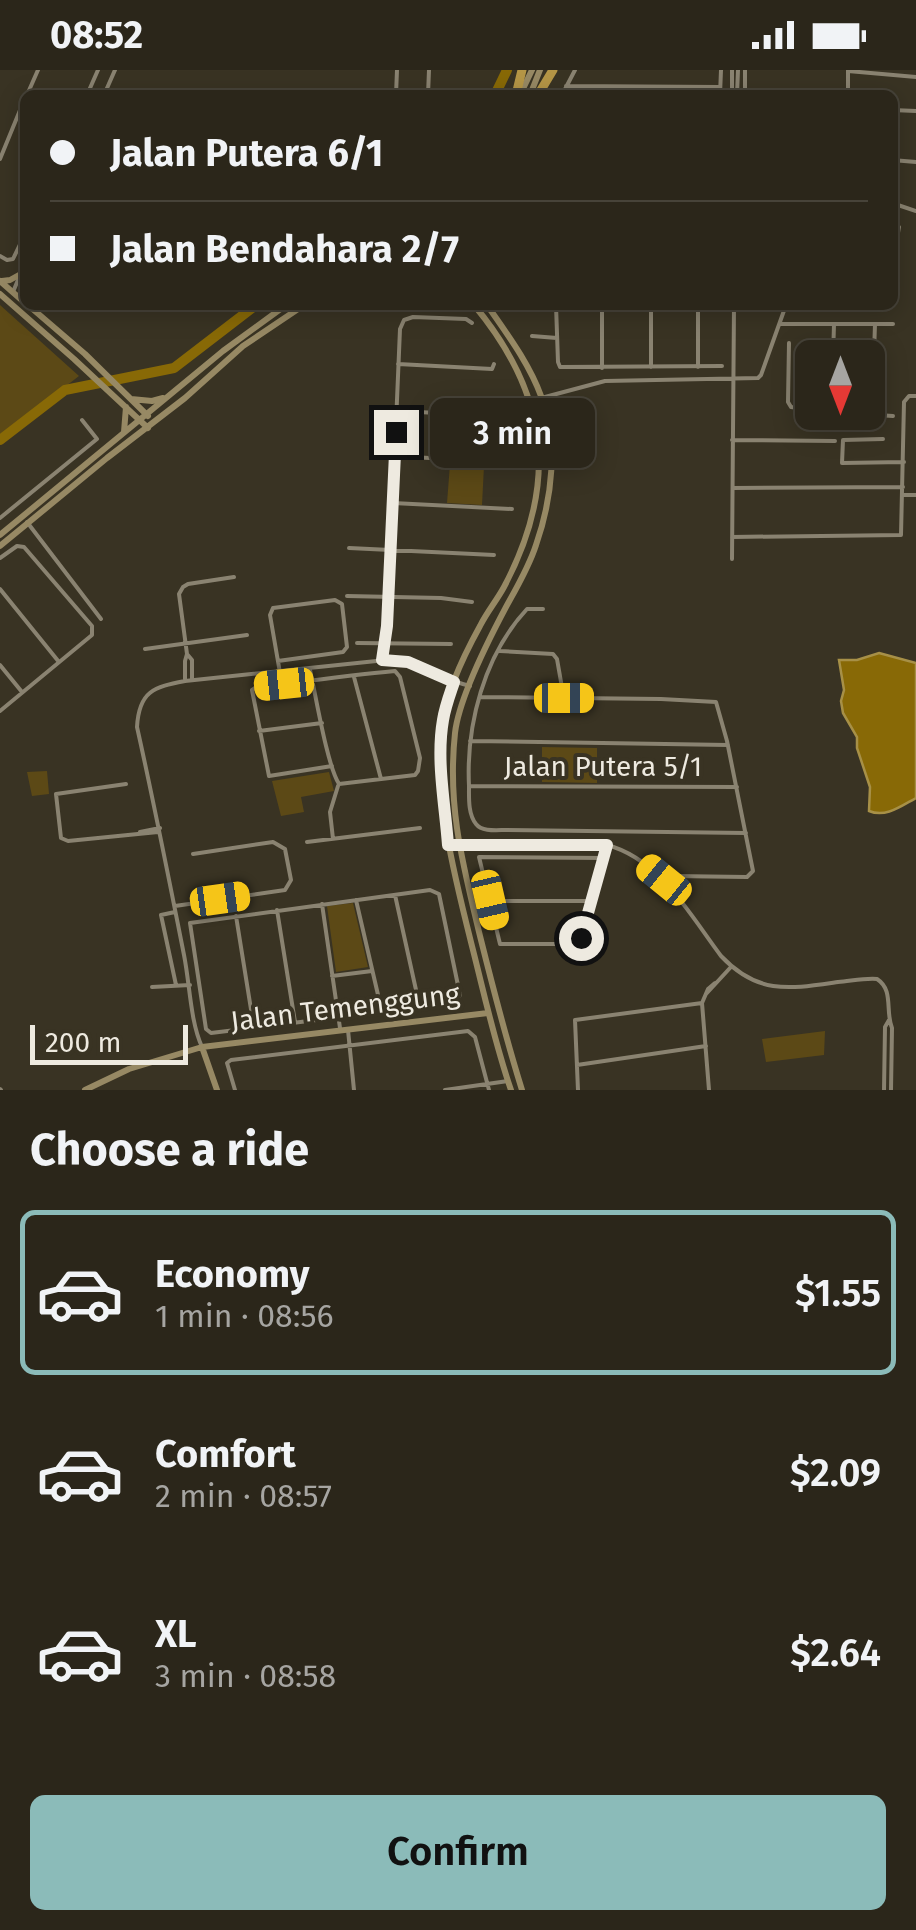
<!DOCTYPE html>
<html lang="en">
<head>
<meta charset="utf-8">
<style>
  body { margin:0; font-family:"Fira Sans",sans-serif; background:#332e23; color:#f1f3f6; height:100vh; display:flex; flex-direction:column; font-size:38px; white-space:nowrap }
  * { box-sizing:border-box; margin:0 }
  p { font-size:32px; color:#a6a5a2 }
  .icon { flex:none; width:55px; height:55px; fill:none; stroke:currentColor; stroke-width:2; stroke-linecap:round; stroke-linejoin:round }
  .map { position:relative; height:1020px; overflow:hidden }
  .panel { display:flex; flex-direction:column; background:#2b261a; flex:1 }
  .panel>* { flex:none }
  .guide { position:absolute; left:20px; top:20px; width:878px; height:220px; border-radius:15px; box-shadow:0 5px 25px #0003,0 0 0 2px #474339; display:grid; align-content:center; height:220px; padding:0 30px; background:#2b261a }
  .needle { width:65px; rotate:180deg }
  .controls { position:absolute; left:795px; top:270px; display:grid; gap:20px }
  .controls a { display:grid; place-items:center; width:90px; height:90px; border-radius:15px; background:#2b261a; box-shadow:0 5px 25px #0003,0 0 0 2px #474339; font-size:50px }
  .scale { position:absolute; left:30px; bottom:25px; width:158px; box-sizing:border-box; padding-left:10px; border:5px solid #eeeae0; border-top:0; font-size:28px; line-height:35px; white-space:nowrap; color:#eeeae0; -webkit-text-stroke:8px #393323; paint-order:stroke }
  .end { position:absolute; width:45px; height:45px; margin:-22px; border:12px solid #eeeae0; background:#111; box-shadow:0 0 0 5px #111 }
  .from { border-radius:50% }
  .bubble { position:absolute; height:70px; border-radius:15px; background:#2b261a; box-shadow:0 5px 25px #0003,0 0 0 2px #474339; font-size:32px; font-weight:600; line-height:70px; text-align:center }
  .car { position:absolute; width:30px; height:60px; margin:-30px -15px; border-radius:12px; box-shadow:0 0 8px 2px #0007; background:linear-gradient(#f5c518 24%,#345 0 40%,#f5c518 0 76%,#345 0 86%,#f5c518 0) }
  .guide b { display:flex; align-items:center; gap:35px; height:95px; font-size:38px }
  .guide b+b { border-top:2px solid #474339 }
  .guide i { width:25px; height:25px; background:#f1f3f6 }
  ul { padding:0; list-style:none }
  li { display:flex; align-items:center; gap:30px; height:165px; margin:0 20px 15px; padding:0 10px; border:5px solid transparent; border-radius:15px }
  li div { flex:1 }
  li b { display:block; font-size:38px }
  li em { font-style:normal; font-weight:600 }
  li.active { border-color:#8bbbb9 }
  li>.icon { width:90px; height:90px; stroke-width:1.5 }
  h2 { padding:0 30px; font-size:45px; line-height:120px }
  .button { display:flex; gap:20px; margin-top:auto; padding:20px 30px }
  .button a { flex:1; height:115px; border-radius:15px; background:#8bbbb9; color:#111; font-size:40px; font-weight:600; line-height:115px; text-align:center }
  .status { display:flex; justify-content:space-between; align-items:center; height:70px; padding:0 50px; background:#2b261a; direction:ltr }
  .status svg { height:28px; fill:currentColor }
  .map>svg:first-child { display:block }
  .green { fill:#5c4916 }
  .water { fill:#886906; stroke:#a79047; stroke-width:2.5 }
  .lines { fill:none; stroke-linecap:round; stroke-linejoin:round }
  .river { stroke:#886906; stroke-width:10 }
  .street { stroke:#8a8371; stroke-width:4 }
  .secondary { stroke:#978964; stroke-width:6 }
  .highway { stroke:#b59646; stroke-width:9 }
  .route { stroke:#eeeae0; stroke-width:12 }
  .labels { text-anchor:middle; stroke-width:8; stroke-linejoin:round; paint-order:stroke }
  .street-label { font-size:28px; fill:#eeeae0; stroke:#393323 }
</style>
</head>
<body>
<div class="status"><b>08:52</b><svg viewBox="0 0 49 12"><path d="M0 12V9h3v3zM5 12V6h3v6zM10 12V3h3v9zM15 12V0h3v12zM26 1h20v11H26zM47 4h2v5h-2z"/></svg></div>
<div class="map">
<svg width="916" height="1020" viewBox="0 0 916 1020">
  <rect width="100%" height="100%" fill="#393323"/>
  <path class="green" d="M0,235L79,306L0,367Z
    M450,394L484,396L482,435L447,433Z
    M542,677L597,678V713L542,712Z
    M47,701L49,724L32,726L27,702Z
    M329,702L334,721L301,727L304,742L281,746L272,711Z
    M353,833L368,897L336,902L327,836Z
    M825,961L824,985L766,992L762,969Z"/>
  <path class="water" d="M879,583L916,593V728C901,736 886,748 869,741L870,717L857,678V667L843,643L841,631L844,620L839,590H857Z"/>
  <g class="lines">
    <path class="river" d="M495,25L507,0
      M0,370L65,320L174,298L256,235"/>
    <path class="street" d="M848,1L916,7
      M566,16L720,17
      M27,25L38,0
      M87,25L98,0
      M104,25L115,0
      M396,25L397,0
      M428,25L429,0
      M562,25L575,0
      M720,25L721,0
      M732,25V0
      M737,25L738,0
      M745,25V0
      M848,25V0
      M892,40L916,41
      M0,89L25,28
      M892,90L916,92
      M892,133L916,141
      M892,151L899,157L892,198
      M0,186L7,190L13,189L25,164
      M13,222L25,193
      M556,235L558,292L560,297L722,296
      M602,235V298
      M698,235V297
      M780,254H893
      M532,266L557,268
      M789,273L788,332L791,337L812,340
      M833,288L834,254
      M398,294L492,299L494,294
      M651,297V235
      M530,331L605,311L758,308L761,305L786,235
      M399,341L514,347
      M829,342L893,346
      M872,344L875,254
      M883,369L843,370L842,393L904,392
      M732,370L835,371
      M394,386L518,393
      M733,418L903,417
      M903,425H916
      M393,433L512,439
      M0,448L97,369L82,350
      M27,452L101,549
      M732,467L901,465L904,332L909,326H916
      M349,478L494,485
      M0,488L17,476L24,477L92,556V565L0,641
      M732,489L734,235
      M0,519L59,592
      M347,526L441,528L472,532
      M543,539H527C484,585 466,655 469,716C469,728 468,744 476,754C482,762 497,760 506,760L746,763
      M357,573L451,574
      M145,579L247,565
      M500,581L553,584L557,589L564,629
      M386,589L400,259L404,250L413,247L466,249L472,253
      M278,591L343,582L347,577L342,534L335,530L273,538L270,545L280,603
      M0,595L22,622
      M310,600C316,626 327,695 339,714L415,705L418,701L420,688L400,607L395,601C348,605 301,612 255,618L252,620L269,706L332,696
      M354,607L381,709
      M185,609V591L187,584
      M192,610V590L187,584L179,524L183,517L188,514L234,507
      M480,627L661,629L716,632L727,671L753,801L747,807L672,806L664,810
      M259,661L322,653
      M470,671L728,675
      M126,714L56,724L61,768L68,771L158,762
      M469,716L737,717
      M140,762L160,758
      M333,769L330,742L338,716
      M307,772L420,758
      M448,775H607C660,789 690,845 721,886C758,925 789,919 838,912C851,911 864,908 877,909C894,920 885,941 892,958L891,1020
      M604,788L479,787L500,874H574L579,871C591,840 599,807 607,775
      M430,820L439,824L460,925L454,933L211,963L206,959L190,853Z
      M395,825L420,938
      M356,830L382,942
      M491,831H592
      M322,834L340,958
      M175,836L285,820L291,810L285,779L273,772L193,784
      M277,840L295,952
      M175,842L161,845L176,915
      M236,846L254,958
      M332,906L372,901
      M152,917L190,915
      M706,924L730,898
      M702,933L709,1020
      M702,933L708,919L715,913
      M348,960L354,1020
      M202,977C190,950 190,915 184,885C169,809 154,733 137,657C139,621 154,617 185,611L386,590C416,590 441,609 470,616
      M577,995L706,976
      M0,1019L1,1020
      M235,1020L227,993L231,990L468,961L475,967L489,1020
      M445,1020L508,1011
      M578,1020L575,950L702,933
      M884,1020L885,957L889,950"/>
    <path class="secondary" d="M520,25L532,0
      M530,25L540,0
      M0,211L25,233
      M2,211L10,210L19,205
      M25,212V218
      M0,224L74,289L148,358
      M28,235L85,284L148,346
      M474,235C549,325 559,413 504,517C497,530 487,542 480,556C464,585 446,622 442,655C433,730 457,816 475,888C486,932 496,977 511,1020
      M487,235C507,264 529,293 541,326C559,373 552,429 536,475C529,497 517,517 506,537C489,569 459,628 455,663C447,737 463,795 480,866C493,918 506,969 522,1020
      M131,329L152,331L163,328
      M124,362L126,337
      M0,465L223,281L286,235
      M0,476L107,388L185,328L243,276L304,235
      M202,977L217,1020
      M85,1020L129,999L202,977L488,943"/>
    <path class="highway" d="M516,25L522,0
      M538,25L553,0"/>
  </g>
  <g class="lines">
    <path class="route" d="M396,362L387,556L382,590L408,592L454,612C450,624 445,637 443,650C436,690 445,734 448,775H607L581,868"/>
  </g>
  <g class="labels">
    <g class="street-label">
      <text x="603" y="706">Jalan Putera 5/1</text>
      <text transform="translate(345 937) rotate(-7)" y="10">Jalan Temenggung</text>
    </g>
  </g>
</svg>
<div class="controls">
<a><svg class="needle" viewBox="-14 -14 28 28"><path d="M0-13l5 13h-10z" fill="#e53935"/><path d="M0 13l5-13h-10z" fill="#a6a5a2"/></svg></a>
</div>
<div class="scale">200 m</div>
<i class="end from" style="left:581px;top:868px"></i>
<i class="end" style="left:396px;top:362px"></i>
<div class="bubble" style="left:430px;top:328px;width:165px">3 min</div>
<i class="car" style="left:284px;top:614px;rotate:264deg"></i>
<i class="car" style="left:564px;top:628px;rotate:90deg"></i>
<i class="car" style="left:664px;top:810px;rotate:309deg"></i>
<i class="car" style="left:220px;top:829px;rotate:82deg"></i>
<i class="car" style="left:490px;top:830px;rotate:167deg"></i>
<div class="guide">
<b><i class="from"></i>Jalan Putera 6/1</b>
<b><i></i>Jalan Bendahara 2/7</b>
</div>
</div>
<section class="panel">
<h2>Choose a ride</h2>
<ul>
<li class="active"><svg class="icon" aria-label="car" viewBox="0 0 24 24"><path d="M5 17H2v-5l4-1 3-4h7l3 4 3 1v5h-3M9 17h6M6 11h13"/><circle cx="7" cy="17" r="2"/><circle cx="17" cy="17" r="2"/></svg><div><b>Economy</b><p>1 min · 08:56</p></div><em>$1.55</em></li>
<li><svg class="icon" aria-label="car" viewBox="0 0 24 24"><path d="M5 17H2v-5l4-1 3-4h7l3 4 3 1v5h-3M9 17h6M6 11h13"/><circle cx="7" cy="17" r="2"/><circle cx="17" cy="17" r="2"/></svg><div><b>Comfort</b><p>2 min · 08:57</p></div><em>$2.09</em></li>
<li><svg class="icon" aria-label="car" viewBox="0 0 24 24"><path d="M5 17H2v-5l4-1 3-4h7l3 4 3 1v5h-3M9 17h6M6 11h13"/><circle cx="7" cy="17" r="2"/><circle cx="17" cy="17" r="2"/></svg><div><b>XL</b><p>3 min · 08:58</p></div><em>$2.64</em></li>
</ul>
<div class="button"><a>Confirm</a></div>
</section>
</body>
</html>
